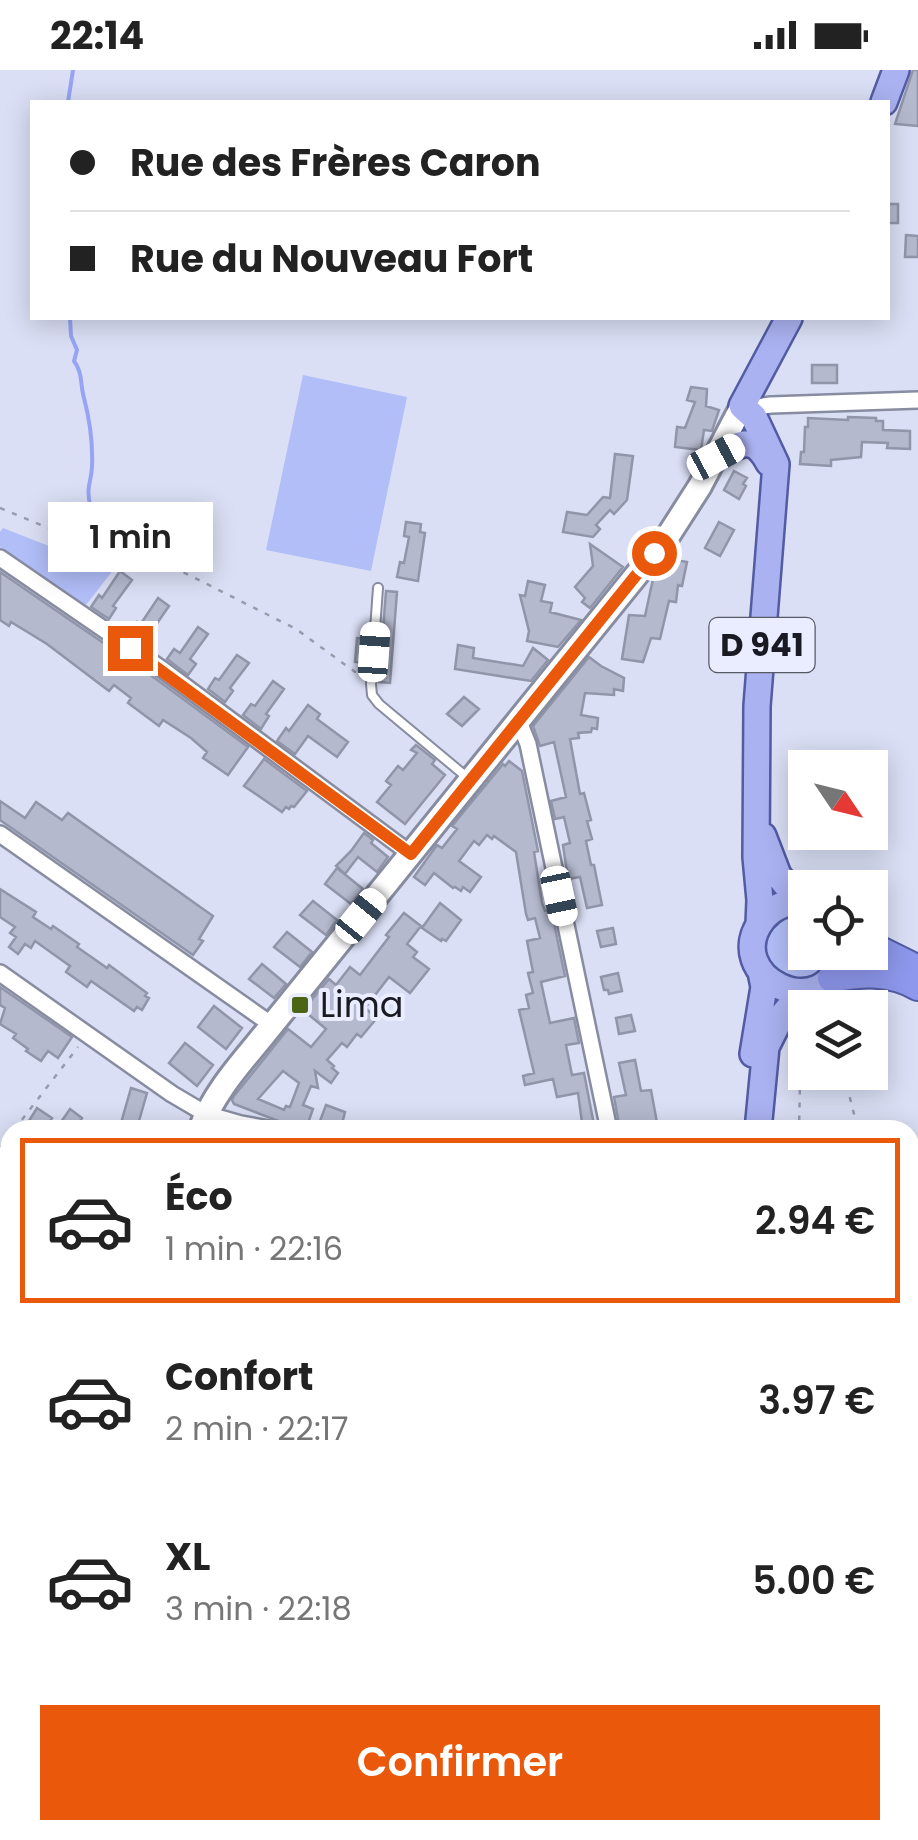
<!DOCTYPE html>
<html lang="fr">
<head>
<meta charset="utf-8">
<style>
  body { margin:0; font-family:Poppins,sans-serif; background:#f2f2f2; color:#222; height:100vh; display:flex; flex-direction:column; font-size:38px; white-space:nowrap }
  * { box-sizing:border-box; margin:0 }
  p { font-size:32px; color:#767676 }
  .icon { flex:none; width:55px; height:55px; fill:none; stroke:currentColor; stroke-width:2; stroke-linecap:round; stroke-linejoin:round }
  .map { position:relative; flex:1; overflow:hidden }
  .drawer { position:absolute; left:0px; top:1050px; width:920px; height:720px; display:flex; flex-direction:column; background:#fff; border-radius:30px 30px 0 0; box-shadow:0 5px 25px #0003 }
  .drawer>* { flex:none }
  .top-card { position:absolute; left:30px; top:30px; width:860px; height:220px; border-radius:0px; box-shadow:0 5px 25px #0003; display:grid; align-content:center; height:220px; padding:0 40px; background:#fff }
  .needle { width:65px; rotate:125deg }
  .fabs { position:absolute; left:788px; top:680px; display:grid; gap:20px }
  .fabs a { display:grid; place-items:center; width:100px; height:100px; border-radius:0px; background:#fff; box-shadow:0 5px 25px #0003; font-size:50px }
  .end { position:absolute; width:45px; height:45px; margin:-22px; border:12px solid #ea580c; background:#fff; box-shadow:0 0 0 5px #fff }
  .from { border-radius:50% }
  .bubble { position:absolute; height:70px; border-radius:0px; background:#fff; box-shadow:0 5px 25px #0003; font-size:32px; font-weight:600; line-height:70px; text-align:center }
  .car { position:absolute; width:30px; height:60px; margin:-30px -15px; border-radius:12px; box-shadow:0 0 8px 2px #0007; background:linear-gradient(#fff 24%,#345 0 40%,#fff 0 76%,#345 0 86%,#fff 0) }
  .top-card b { display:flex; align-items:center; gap:35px; height:95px; font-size:38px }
  .top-card b+b { border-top:2px solid #e0e0e0 }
  .top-card i { width:25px; height:25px; background:#222 }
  ul { padding:18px 0 0; list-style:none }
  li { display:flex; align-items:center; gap:30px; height:165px; margin:0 20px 15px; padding:0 20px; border:5px solid transparent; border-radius:0px }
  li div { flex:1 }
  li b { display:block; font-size:38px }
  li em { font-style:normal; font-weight:600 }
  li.current { border-color:#ea580c }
  li>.icon { width:90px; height:90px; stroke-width:1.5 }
  .button { display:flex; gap:20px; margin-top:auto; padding:20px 40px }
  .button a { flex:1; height:115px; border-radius:0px; background:#ea580c; color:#fff; font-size:40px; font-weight:600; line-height:115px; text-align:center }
  .status { display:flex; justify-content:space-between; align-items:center; height:70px; padding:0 50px; background:#fff; direction:ltr }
  .status svg { height:28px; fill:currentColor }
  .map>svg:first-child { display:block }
  .built { fill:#cfd5f2 }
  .green { fill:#b1bef8 }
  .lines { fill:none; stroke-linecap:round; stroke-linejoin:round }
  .stream { stroke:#96a4f3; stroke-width:4 }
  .river { stroke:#96a4f3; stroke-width:25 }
  .building { fill:#b4b9ce; stroke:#9095a9; stroke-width:2.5; fill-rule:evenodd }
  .service-casing { stroke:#888ca0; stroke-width:12 }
  .minor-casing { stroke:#888ca0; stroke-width:20 }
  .secondary-casing { stroke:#888ca0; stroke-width:28 }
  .primary-casing { stroke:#525ca3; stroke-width:30 }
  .trunk-casing { stroke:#525ca3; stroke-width:32 }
  .path { stroke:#989bac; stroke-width:2.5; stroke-dasharray:5 8; stroke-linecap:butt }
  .service { stroke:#fff; stroke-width:8 }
  .minor { stroke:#fff; stroke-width:15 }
  .secondary { stroke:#fff; stroke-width:22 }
  .primary { stroke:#aab2f1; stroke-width:25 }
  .trunk { stroke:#8e98ec; stroke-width:28 }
  .route { stroke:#ea580c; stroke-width:12 }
  .poi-dot { fill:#4c6514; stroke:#e9edff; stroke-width:4 }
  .labels { text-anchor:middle; stroke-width:8; stroke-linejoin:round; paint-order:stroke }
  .shield { fill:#e9edff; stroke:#575964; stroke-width:2.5 }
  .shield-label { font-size:32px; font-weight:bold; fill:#191a22 }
  .poi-label { font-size:35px; fill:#191a22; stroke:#e9edff; text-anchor:start }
</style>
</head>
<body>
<div class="status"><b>22:14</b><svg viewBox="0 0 49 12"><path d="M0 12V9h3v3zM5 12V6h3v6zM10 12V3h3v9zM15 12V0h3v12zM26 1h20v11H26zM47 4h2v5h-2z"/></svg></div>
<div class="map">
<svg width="918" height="1770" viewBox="0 0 918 1770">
  <rect width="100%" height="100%" fill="#dadff5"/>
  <path class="built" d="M918,1453V1770H508L505,1760H910V1457Z"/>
  <path class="green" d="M303,305L407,327L371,501L266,480Z
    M3,458L64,482L94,489L114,499L86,535L56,518L0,477V462Z
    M800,844L805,845V882L831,883C827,890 824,898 818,903C778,934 735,852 800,844Z
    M102,1760H505L508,1770H101Z"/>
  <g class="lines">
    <path class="stream" d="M68,32L73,0
      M70,248L71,266L77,280L74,291C83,303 80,314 84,328C90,351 93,373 92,397C91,414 86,415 90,435"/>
    <path class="river" d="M0,1183L10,1182
      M115,1770L119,1760"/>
  </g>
  <path class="building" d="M913,0H918V56L895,54Z
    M888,134H898V153H888Z
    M906,165L918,166V187H905Z
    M812,295H837V313H812Z
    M691,317L707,319L706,336L719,340L712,361L704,360L701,380L675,377L677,357L685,358L695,332L687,330Z
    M848,347L876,348V351H883V360L910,361V379L887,378L888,373L862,372L861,387L831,390V396L800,394L801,382H804L805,357H808V348L848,350Z
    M615,384L633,386L627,430L614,444L610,440L596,455L600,459L593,467L563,462L567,442L587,445L603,427L610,428Z
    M734,401L747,408L743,414L746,416L739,429L724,420Z
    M406,452L421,454L420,462L425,463L418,511L397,507L400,492L404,493L409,467L404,466Z
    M719,452L734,460L720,486L705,478Z
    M590,474L623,497L590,538L582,532L585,528L575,517L593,496Z
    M669,489L687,492L682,516L678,515L676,532L669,531L660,569L651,568L643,592L622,589L629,545L645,546L653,509Z
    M120,501L132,510L113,536L116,538L109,549L91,537L99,525L102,528Z
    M0,502L156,609L248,677L228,705L203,688L207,682L191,668L163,650L159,656L128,633L131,628L114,615L109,621L47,574L11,552L9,556L0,550Z
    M528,511L545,515L541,531L552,533L550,542L581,550L558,577L527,571L529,561L520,525L525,526Z
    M386,521L397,522L390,613L379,612Z
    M158,528L169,536L151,562L155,565L147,575L129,563L137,552L140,555Z
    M198,557L208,564L190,589L196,594L188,605L167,589L174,579L180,583Z
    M357,568L367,569L365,593L355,592Z
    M458,575L474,578L473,588L523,596L533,578L548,590L531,611L455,599Z
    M237,585L249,593L230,618L233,621L225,632L208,619L215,608L219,610Z
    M589,587L601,596L624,608L623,621L614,619V625L585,623L581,645L598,648L597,659L592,658L591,662L578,663L579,668L570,669L580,724L584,723L591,750L587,751L592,769L586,771L591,795H594L602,835L587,838L580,807L568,809L563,775L570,773L564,747L555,749L551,731L566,727L554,672L540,676L533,656Z
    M273,611L284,619L266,644L269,646L261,659L243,645L251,634L255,636Z
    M464,627L479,639L462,656L447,644Z
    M308,635L320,644L317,649L348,672L337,687L308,666L295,684L277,671L286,658L289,661Z
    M416,675L435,690L432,694L445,705L405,754L377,732L391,715L386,711L398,696L403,700L417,683L411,680Z
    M264,689L307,721L294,737L291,736L289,739L286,737L282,742L244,716Z
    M509,691L522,701L538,781L534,782L542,833L545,841L551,839L565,906L541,912L550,953L574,948L579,973L566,975L572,1005L584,1003L595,1060H583L578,1023L557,1027L553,1009L525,1015L523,1006L534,1003L519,940L529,938L526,925L533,923L528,903L533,902L527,871L540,868L535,848L528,850L526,844L516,782L494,766L492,769L487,765L479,775L474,771L459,791L481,807L470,822L463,817L461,821L455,817L453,818L434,803L425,815L414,807L437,775L442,778L457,759L452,756L503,694L505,696Z
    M0,731L25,748L36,732L62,750L68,743L213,846L199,869L203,871L193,885L0,750Z
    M364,763L373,770L371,773L388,787L377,802L358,787L345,804L336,796L351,781Z
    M337,798L363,819L351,834L325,814Z
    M0,819L36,842L33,847L51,859L53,856L79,874L77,877L107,898L109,895L147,923L145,926L149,928L142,940L137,937L134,941L91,911L87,917L66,902L70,896L35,871L31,878L25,874L18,884L9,877L16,867L10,863L15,857L0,847Z
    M313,831L337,850L326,865L300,845Z
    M440,833L461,850L446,871L442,869L441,871L422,858Z
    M404,843L421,856L407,874L417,882L413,887L429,899L410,923L389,907L365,938L377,948L361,967L357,964L347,977L342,973L327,990L334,996L332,998L338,1003L331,1013L315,1001L318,1018L311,1016L303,1035L313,1039L307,1056L301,1053L299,1059L234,1034L232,1030L234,1026L288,959L311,977L326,959L303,940L329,909L336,915L350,897L360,905L389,867L386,865ZM283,1001L299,1013L290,1037L286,1036L284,1040L258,1029Z
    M613,858L616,874L601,877L597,861Z
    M287,862L312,882L300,897L274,877Z
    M262,894L286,914L274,928L249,909Z
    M618,903L622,921L609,924L608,920H604L601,907Z
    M0,917L72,967L58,988L48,981L41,991L26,981L28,979L13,968L16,964L0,954L5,938L0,935Z
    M214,936L242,958L226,979L198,957Z
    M631,945L635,961L619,964L616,948Z
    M185,973L213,995L197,1016L169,993Z
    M635,990L641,1021L651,1020L658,1058L620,1060L614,1027L626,1025L619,993Z
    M131,1018L147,1023L139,1051L158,1057V1060H119Z
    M326,1035L345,1042L341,1058L320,1051Z
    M37,1038L52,1048L44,1060H36L27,1054Z
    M70,1039L82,1048L74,1060H67L59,1055Z"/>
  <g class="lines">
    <defs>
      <path id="service" d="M378,518L371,614L372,625L379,634L469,709
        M910,1660H918
        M910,1747H918
        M846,1770V1760"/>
      <path id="minor" d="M754,347L763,336L771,335L918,330
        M0,488L163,600L411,784
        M516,653L522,659L528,674L609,1060
        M0,764L272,955
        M0,903L172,1024L206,1044L241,1054L274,1060
        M910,1225L918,1216
        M0,1490L10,1506
        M796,1770V1760"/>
      <path id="secondary" d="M200,1060C214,1020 246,988 272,955L668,466L700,416L742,336
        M65,1760L66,1770
        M762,1760V1770"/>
      <path id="primary" d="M884,32L896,0
        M716,387C740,374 753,363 769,393
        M763,766L778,805L799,831
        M805,832C789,831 774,836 763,849C718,906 827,961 843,882
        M759,854L760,830L756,787L757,636L776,394L754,347L742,336L789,248
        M753,984L764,917L761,902
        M758,1060L766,977L781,947L802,922"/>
      <path id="trunk" d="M870,876L918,900
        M832,908C862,902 890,900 918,916
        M910,1111L918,1106
        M910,1191L918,1185
        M0,1329L10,1327"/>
    </defs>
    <use href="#service" class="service-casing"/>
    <use href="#minor" class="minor-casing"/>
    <use href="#secondary" class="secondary-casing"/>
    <use href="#primary" class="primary-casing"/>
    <use href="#trunk" class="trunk-casing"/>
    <path class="path" d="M0,438L63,464L120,477L179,500L296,559L362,607
      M832,934L841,938
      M793,968L800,1014L799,1060
      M853,1002L848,1020L858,1060
      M14,1060L78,977
      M0,1077L10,1066
      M492,1760L494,1770
      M87,1770L90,1760
      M110,1770L114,1760
      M131,1770L136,1760
      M208,1770V1760"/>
    <use href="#service" class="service"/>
    <use href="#minor" class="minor"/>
    <use href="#secondary" class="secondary"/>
    <use href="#primary" class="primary"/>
    <use href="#trunk" class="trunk"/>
  </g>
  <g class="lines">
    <path class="route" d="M130,578L411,784L654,483"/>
  </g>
  <rect class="poi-dot" x="290" y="925" width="20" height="20" rx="5"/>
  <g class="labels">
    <rect class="shield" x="709.5" y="548" width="105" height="54" rx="8"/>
    <g class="shield-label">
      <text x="762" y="586">D 941</text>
    </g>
    <g class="poi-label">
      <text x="320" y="947">Lima</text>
    </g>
  </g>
</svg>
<div class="fabs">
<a><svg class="needle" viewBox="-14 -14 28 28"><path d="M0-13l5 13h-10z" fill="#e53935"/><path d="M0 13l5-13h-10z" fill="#767676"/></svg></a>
<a><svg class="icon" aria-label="locate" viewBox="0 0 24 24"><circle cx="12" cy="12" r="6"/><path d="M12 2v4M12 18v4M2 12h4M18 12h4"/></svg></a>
<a><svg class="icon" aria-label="layers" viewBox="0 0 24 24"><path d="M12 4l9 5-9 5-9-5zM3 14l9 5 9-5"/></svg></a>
</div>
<i class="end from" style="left:654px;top:483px"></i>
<i class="end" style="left:130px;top:578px"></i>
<div class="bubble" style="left:48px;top:432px;width:165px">1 min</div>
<i class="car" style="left:716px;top:387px;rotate:62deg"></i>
<i class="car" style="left:374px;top:582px;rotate:4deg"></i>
<i class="car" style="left:559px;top:826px;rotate:168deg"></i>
<i class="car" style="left:361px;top:846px;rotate:39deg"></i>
<div class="top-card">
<b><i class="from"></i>Rue des Frères Caron</b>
<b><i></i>Rue du Nouveau Fort</b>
</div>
<section class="drawer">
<ul>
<li class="current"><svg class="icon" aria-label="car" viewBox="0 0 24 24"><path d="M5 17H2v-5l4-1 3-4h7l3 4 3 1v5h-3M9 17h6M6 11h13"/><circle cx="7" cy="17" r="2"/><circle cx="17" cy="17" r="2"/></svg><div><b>Éco</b><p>1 min · 22:16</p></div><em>2.94 €</em></li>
<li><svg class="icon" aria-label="car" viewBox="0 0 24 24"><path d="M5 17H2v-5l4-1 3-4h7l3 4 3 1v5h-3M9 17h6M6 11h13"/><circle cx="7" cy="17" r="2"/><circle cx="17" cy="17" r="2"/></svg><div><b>Confort</b><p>2 min · 22:17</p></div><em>3.97 €</em></li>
<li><svg class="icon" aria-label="car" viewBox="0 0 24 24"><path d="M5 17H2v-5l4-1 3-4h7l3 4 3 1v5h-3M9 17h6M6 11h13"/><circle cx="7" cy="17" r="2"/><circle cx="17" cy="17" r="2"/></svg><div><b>XL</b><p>3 min · 22:18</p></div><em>5.00 €</em></li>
</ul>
<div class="button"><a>Confirmer</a></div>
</section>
</div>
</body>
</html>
